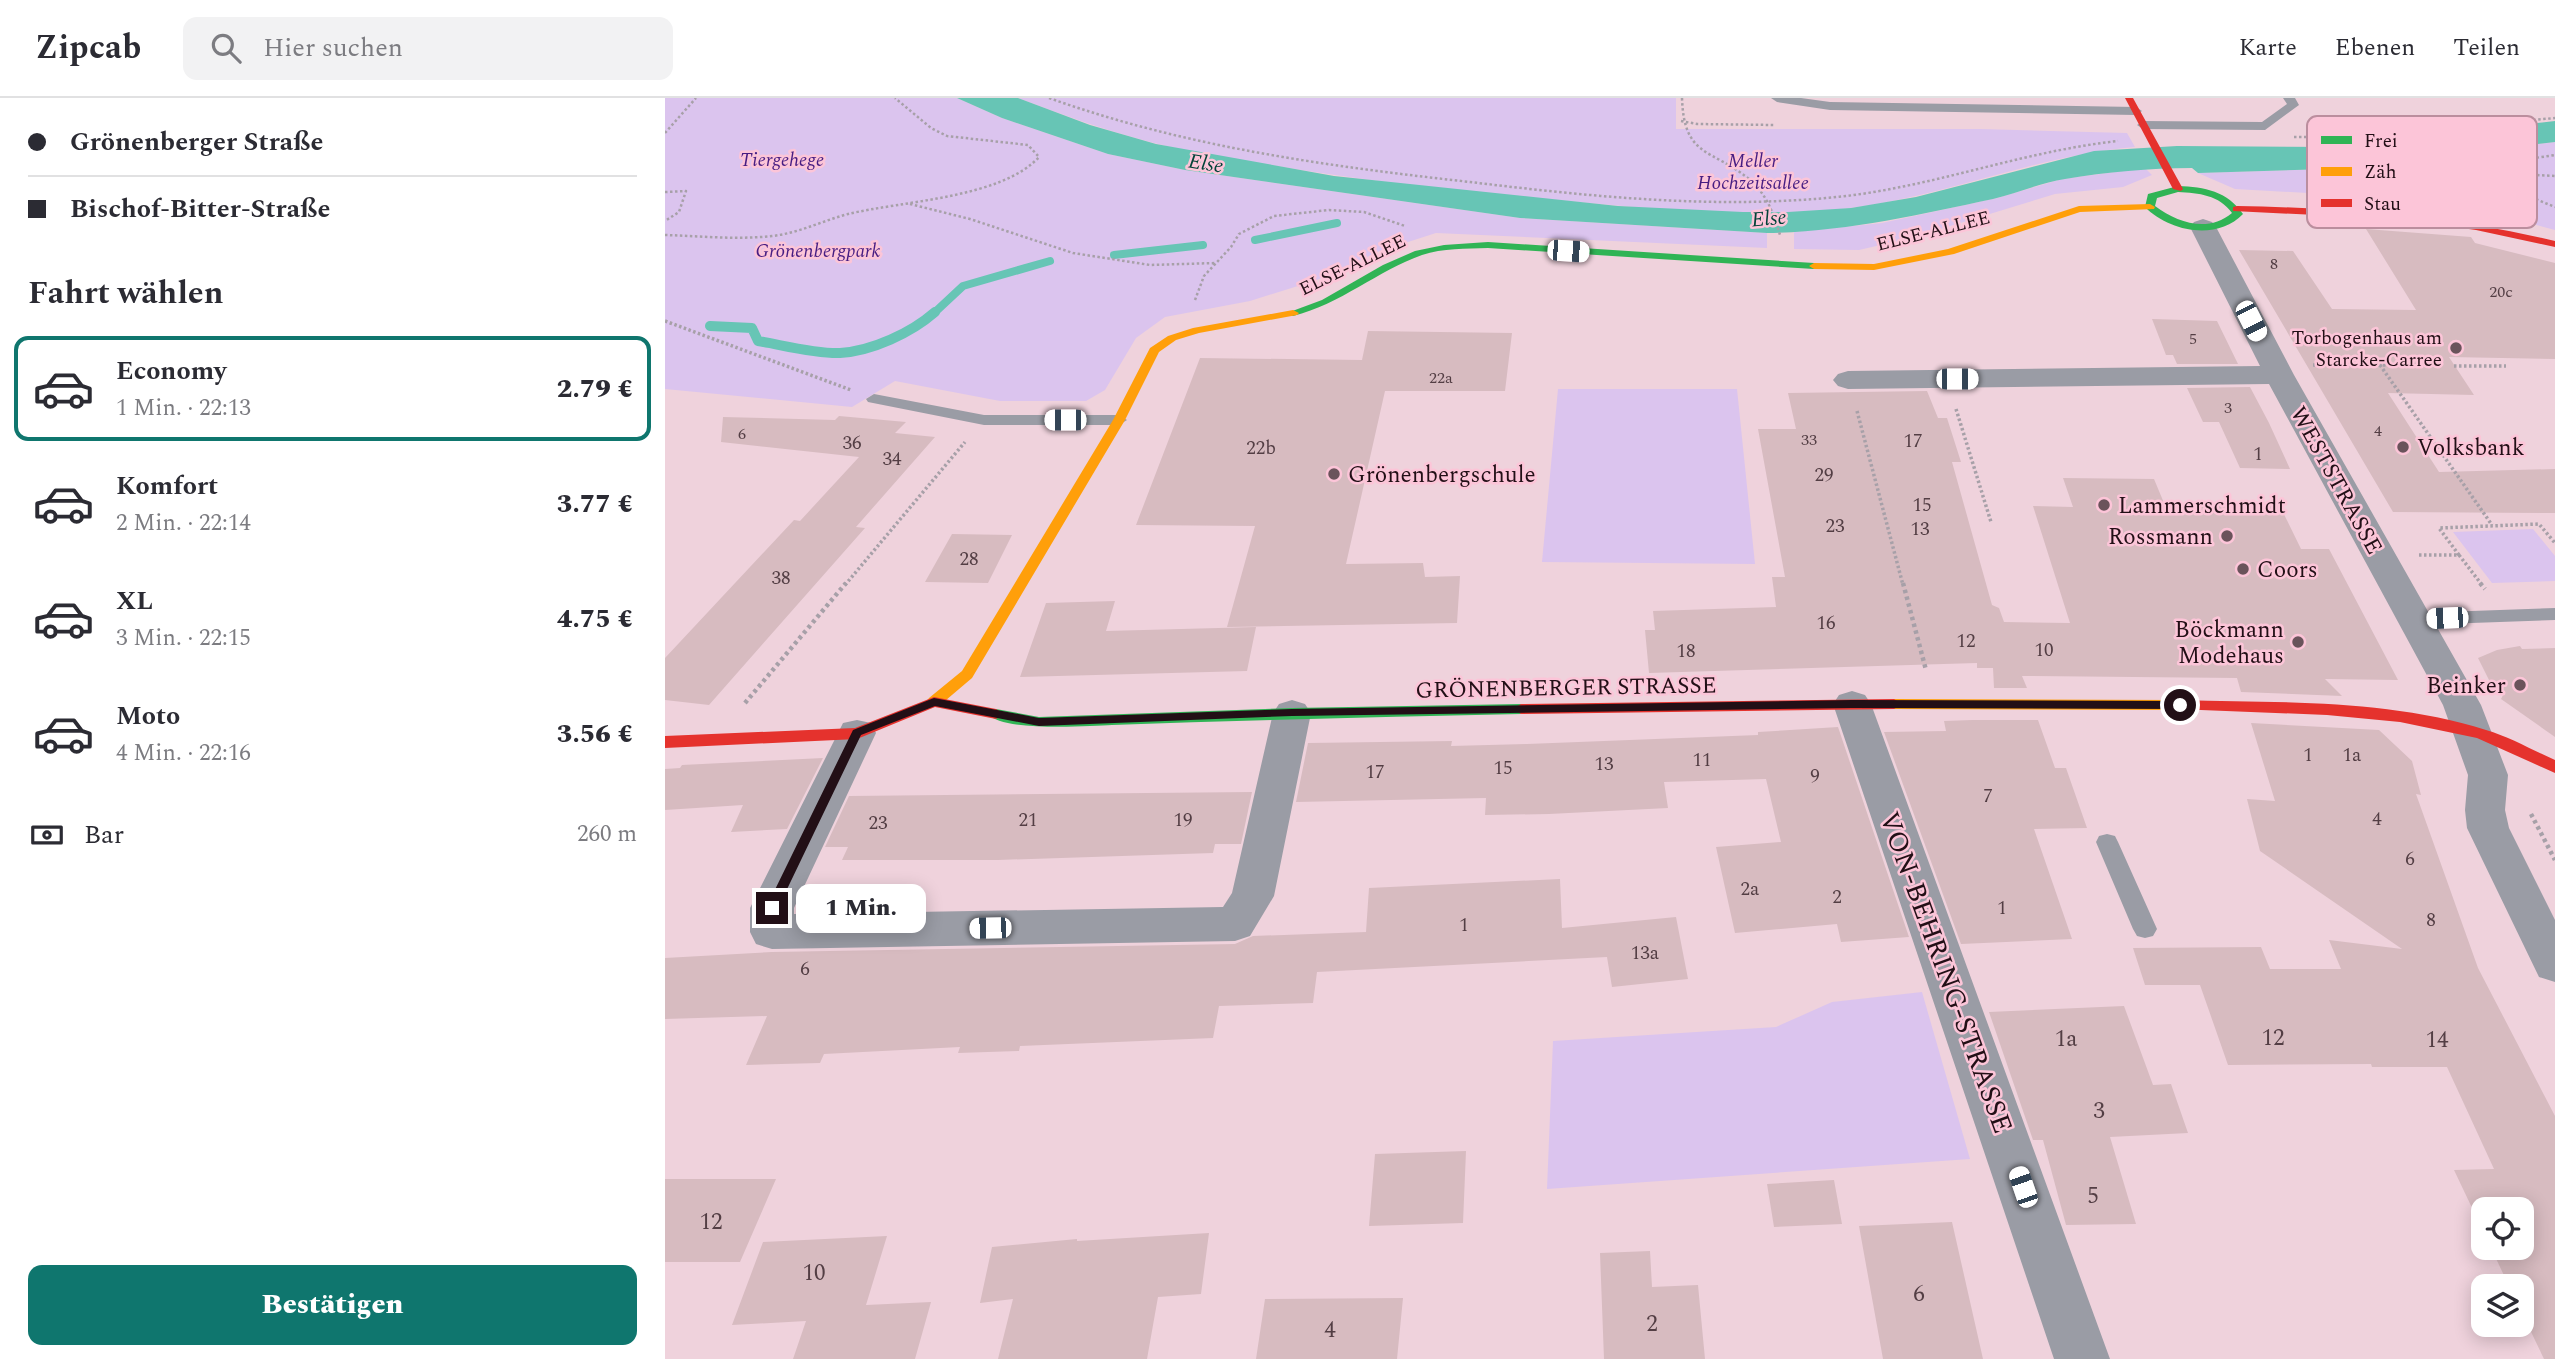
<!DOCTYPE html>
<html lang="de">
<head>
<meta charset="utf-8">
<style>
  body { margin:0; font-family:Spectral,serif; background:#f2f2f3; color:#2b2b33; height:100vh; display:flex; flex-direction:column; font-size:26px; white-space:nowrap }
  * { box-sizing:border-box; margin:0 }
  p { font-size:23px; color:#7c7c81 }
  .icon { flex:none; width:38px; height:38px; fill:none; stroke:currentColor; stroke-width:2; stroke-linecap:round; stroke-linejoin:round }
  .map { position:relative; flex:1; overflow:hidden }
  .drawer { display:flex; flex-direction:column; background:#fff; width:665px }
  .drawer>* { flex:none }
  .hud { display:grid; align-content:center; height:154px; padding:0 28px; background:#fff }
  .controls { position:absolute; left:1806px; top:1099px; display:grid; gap:14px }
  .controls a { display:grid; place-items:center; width:63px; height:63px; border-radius:14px; background:#fff; box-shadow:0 4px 18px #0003; font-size:35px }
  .end { position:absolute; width:32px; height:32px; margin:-16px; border:9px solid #220f16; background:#fff; box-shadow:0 0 0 4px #fff }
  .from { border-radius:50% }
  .bubble { position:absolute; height:49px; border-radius:14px; background:#fff; box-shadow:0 4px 18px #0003; font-size:23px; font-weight:800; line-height:49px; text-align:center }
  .car { position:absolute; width:21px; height:42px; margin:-21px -10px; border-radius:9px; box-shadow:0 0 5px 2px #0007; background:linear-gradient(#fff 24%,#345 0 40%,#fff 0 76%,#345 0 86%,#fff 0) }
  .hud b { display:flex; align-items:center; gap:24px; height:66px; font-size:26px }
  .hud b+b { border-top:2px solid #e1e1e2 }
  .hud i { width:18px; height:18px; background:#2b2b33 }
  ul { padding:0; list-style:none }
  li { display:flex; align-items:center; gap:21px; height:105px; margin:0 14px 10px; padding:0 14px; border:4px solid transparent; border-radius:14px }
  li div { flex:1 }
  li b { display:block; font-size:26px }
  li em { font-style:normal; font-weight:800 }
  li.on { border-color:#0f766e }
  li>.icon { width:63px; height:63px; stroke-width:1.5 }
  h2 { padding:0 28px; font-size:32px; line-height:84px }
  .pay { display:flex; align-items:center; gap:18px; height:77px; padding:0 28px; font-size:26px }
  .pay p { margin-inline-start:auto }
  .primary-button { display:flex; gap:14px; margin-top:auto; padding:14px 28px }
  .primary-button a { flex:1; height:80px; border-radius:14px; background:#0f766e; color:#fff; font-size:28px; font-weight:800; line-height:80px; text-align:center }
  header { display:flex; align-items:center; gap:42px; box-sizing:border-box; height:98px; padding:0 35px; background:#fff; border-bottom:2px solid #e1e1e2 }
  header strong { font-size:33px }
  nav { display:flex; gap:38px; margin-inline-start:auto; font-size:24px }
  .search { width:490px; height:63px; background:#f2f2f3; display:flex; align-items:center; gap:18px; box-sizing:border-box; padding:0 24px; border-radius:14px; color:#7c7c81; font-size:26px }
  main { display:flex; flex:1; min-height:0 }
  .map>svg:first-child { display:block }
  .green { fill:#dbc4ee }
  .water { fill:#67c5b5 }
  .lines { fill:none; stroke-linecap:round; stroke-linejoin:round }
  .stream-far1 { stroke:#67c5b5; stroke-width:8 }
  .stream { stroke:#67c5b5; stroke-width:10 }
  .building { fill:#d7bbc0 }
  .path-far2 { stroke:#a7a0a8; stroke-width:2.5; stroke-dasharray:2.5 2.5; stroke-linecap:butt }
  .path-far1 { stroke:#a7a0a8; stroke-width:3.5; stroke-dasharray:2.5 2.5; stroke-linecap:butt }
  .path { stroke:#a7a0a8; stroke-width:4.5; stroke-dasharray:3.5 3.5; stroke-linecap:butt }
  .lane { fill:#9a9ca5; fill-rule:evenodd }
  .street { fill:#9a9ca5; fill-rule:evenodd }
  .fast { fill:#30b455; fill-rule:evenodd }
  .slow { fill:#ff9f0a; fill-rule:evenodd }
  .jam { fill:#e5322d; fill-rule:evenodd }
  .route { fill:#220f16 }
  .poi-dot { fill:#6a535b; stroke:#fcc5d8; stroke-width:2.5 }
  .labels { text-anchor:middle; stroke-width:5; stroke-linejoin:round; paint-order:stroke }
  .far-number-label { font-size:16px; fill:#533e44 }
  .far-park-label { font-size:19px; font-style:italic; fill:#471d82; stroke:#fcc5d8 }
  .far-street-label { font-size:19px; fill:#220f16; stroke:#fcc5d8 }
  .far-poi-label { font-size:19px; fill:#220f16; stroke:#fcc5d8; text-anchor:end }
  .number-label { font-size:19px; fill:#533e44 }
  .far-water-label { font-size:21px; font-style:italic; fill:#024237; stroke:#fcc5d8 }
  .poi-label { font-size:23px; fill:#220f16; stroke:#fcc5d8; text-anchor:start }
  .street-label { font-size:23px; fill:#220f16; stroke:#fcc5d8 }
  .near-number-label { font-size:23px; fill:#533e44 }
  .near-street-label { font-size:28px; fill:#220f16; stroke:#fcc5d8 }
  .key { fill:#fcc5d8; stroke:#bb8e9e; stroke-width:2 }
  .key-label { font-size:19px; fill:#220f16 }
</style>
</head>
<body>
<header>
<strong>Zipcab</strong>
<div class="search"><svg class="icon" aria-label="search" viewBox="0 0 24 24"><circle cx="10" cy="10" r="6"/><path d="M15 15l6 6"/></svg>Hier suchen</div>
<nav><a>Karte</a><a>Ebenen</a><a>Teilen</a></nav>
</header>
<main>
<section class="drawer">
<div class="hud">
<b><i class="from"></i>Grönenberger Straße</b>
<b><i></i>Bischof-Bitter-Straße</b>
</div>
<h2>Fahrt wählen</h2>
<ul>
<li class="on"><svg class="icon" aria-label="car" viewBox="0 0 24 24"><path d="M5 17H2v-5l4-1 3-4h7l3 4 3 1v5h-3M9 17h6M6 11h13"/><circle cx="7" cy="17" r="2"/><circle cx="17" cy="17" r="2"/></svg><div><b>Economy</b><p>1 Min. · 22:13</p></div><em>2.79 €</em></li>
<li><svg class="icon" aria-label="car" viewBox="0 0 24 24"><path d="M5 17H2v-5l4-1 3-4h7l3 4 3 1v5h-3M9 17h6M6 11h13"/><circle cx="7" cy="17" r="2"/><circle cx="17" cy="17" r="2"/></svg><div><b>Komfort</b><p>2 Min. · 22:14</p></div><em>3.77 €</em></li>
<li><svg class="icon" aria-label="car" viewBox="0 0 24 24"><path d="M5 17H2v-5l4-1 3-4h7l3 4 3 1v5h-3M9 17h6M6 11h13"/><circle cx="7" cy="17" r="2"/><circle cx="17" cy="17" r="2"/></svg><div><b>XL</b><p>3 Min. · 22:15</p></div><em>4.75 €</em></li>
<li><svg class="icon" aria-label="car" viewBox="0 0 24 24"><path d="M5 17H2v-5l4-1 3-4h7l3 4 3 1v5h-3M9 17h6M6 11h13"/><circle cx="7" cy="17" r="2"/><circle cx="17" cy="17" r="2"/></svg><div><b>Moto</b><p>4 Min. · 22:16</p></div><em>3.56 €</em></li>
</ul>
<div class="pay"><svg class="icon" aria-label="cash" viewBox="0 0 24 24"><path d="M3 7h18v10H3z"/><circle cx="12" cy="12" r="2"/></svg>Bar<p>260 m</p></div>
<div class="primary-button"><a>Bestätigen</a></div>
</section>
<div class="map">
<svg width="1890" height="1261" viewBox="0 0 1890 1261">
  <rect width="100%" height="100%" fill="#efd2dc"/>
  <path class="green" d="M0,0H292L337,20L443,56L520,72L855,120L1102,135V150L771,135L715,153L652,182L585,203L500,219L471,240L440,292L421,303H335L230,283L187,309L0,291Z
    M353,0H1011V31H1316L1462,35L1470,49C1373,57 1282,98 1186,110C1083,122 975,110 872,100C783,92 695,82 606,67C567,61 527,55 489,45C442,33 398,17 353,0Z
    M1890,44V132L1835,117L1771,106L1714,99L1570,91L1533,75L1664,71Z
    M1480,70L1487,77L1458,89L1390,96L1246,140L1194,152L1129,151V134L1217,125L1332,100L1397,81Z
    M893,291H1072L1090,466L877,464Z
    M1868,431L1890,458V483L1827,485L1788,434Z
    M1257,894L1305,1061L882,1091L888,943L1111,929L1167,904Z"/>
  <path class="water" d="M292,0H353L425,27L491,46L669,78L953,108L1078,114H1123L1186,110L1251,99L1429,53L1512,48L1670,49L1890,23V44L1664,71L1533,75L1527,70C1484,70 1442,74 1400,81C1376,85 1352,95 1328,101C1253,117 1179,134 1102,135L855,120L520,72L443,56L337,20Z"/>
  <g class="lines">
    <path class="stream-far1" d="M590,142L672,125
      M449,157L538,147
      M268,216L298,188L385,163"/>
    <path class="stream" d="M45,228L87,230L93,243C117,247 151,256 175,255C207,253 246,235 270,214"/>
  </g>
  <path class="building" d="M1701,131L1806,139L1810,145L1890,165V261L1784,259L1809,297L1723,295L1774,374L1890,371V415L1728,414L1574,152L1628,153L1667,211L1751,212Z
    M1487,221L1552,223L1573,266H1512L1508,257H1501Z
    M703,233L847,235L840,293H720L681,466L758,465L760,479L795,478L792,525L562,529L590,428L471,427L535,260L697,262Z
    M1585,289L1604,325L1625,371L1575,370L1554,324H1538L1522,290Z
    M1262,293L1273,320H1282L1296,364H1287L1327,507L1334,510L1339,524L1405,525L1368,408L1408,409L1398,380L1489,381L1499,405L1614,406L1636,451H1664L1733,582L1660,581L1677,598L1576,594L1572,580L1357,578L1362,590H1329L1328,570H1312V565L984,575L980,532H990L988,513L1111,509L1107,479H1120L1093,331H1131L1123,295Z
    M174,318L241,324L230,335L270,339L191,429L200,430L44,607L0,602V560L129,422L135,423L194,359L56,344L58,319L170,322Z
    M287,436L347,437L323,485L260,484Z
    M450,503L441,533L591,529L582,573L355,579L381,505Z
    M1855,548L1857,551L1890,550V639L1836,601L1838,597L1827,588L1813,560L1832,552Z
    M1307,622H1373L1390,670H1401L1422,730L1369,731L1407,841L1296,846L1219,634L1281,633L1279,623Z
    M1586,625L1714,632L1747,663L1756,697L1751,696L1813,870L1890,1018V1261H1879L1857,1215V1188H1844L1826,1150H1857V1111H1818V1133L1789,1072L1829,1071L1782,969H1707L1706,966L1563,967L1535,887H1480L1468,850L1596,849L1605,871H1676L1664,842L1737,851L1595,753L1582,701L1610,703Z
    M1173,629L1244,839L1176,844L1172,826L1070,835L1051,749L1116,744L1101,681L999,684L1003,710L884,716L820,717L821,700L631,704L643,645L787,643L786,648L862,646L1093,637V634Z
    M158,660L122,731L66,734L78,707L0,712V671L15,670L17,667Z
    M587,694L576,746H550L548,755L333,762H177L183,749H160L184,698Z
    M895,781L897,830L1011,819L1023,881L947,889L942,859L652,874L648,905L554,908L548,940L355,948L354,953L293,955L295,949L159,956L155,965L81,967L102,918L0,921V860L107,854L570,846L588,838L701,834L704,790Z
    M1459,908L1488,987L1506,986L1523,1035L1445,1039L1471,1126L1401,1127L1378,1042H1368L1324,914Z
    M801,1053L798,1125L704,1128L710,1056Z
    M0,1081H111L75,1164H0Z
    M1169,1082L1177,1126L1109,1129L1102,1086Z
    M1287,1124L1318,1261H1218L1194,1128Z
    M544,1135L536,1196L493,1199L482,1261H333L348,1201L315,1205L327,1149L412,1141V1143Z
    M222,1138L201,1207L266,1204L250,1261H128L141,1223L67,1227L98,1144Z
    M985,1153L987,1189L1033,1187L1040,1261H939L935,1155Z
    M738,1200L732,1261H591L600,1201Z"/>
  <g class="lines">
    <path class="path-far2" d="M384,0C521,49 661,68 805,84C929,99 1056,112 1181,98C1273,87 1360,53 1453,43
      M1017,0C1019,60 1046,50 1084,81C1101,95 1109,116 1115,137
      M1016,23L1032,26L1110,27
      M0,35L31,0
      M1629,39H1681L1890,20
      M1845,64L1872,77L1890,78
      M1797,71L1890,109
      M1683,83L1796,71L1890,57
      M0,94L21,93L14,114L0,123
      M1854,95L1872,77
      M245,106L305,121L408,155L485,167L551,165
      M0,137C35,138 71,142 107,138C134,135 157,123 183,116C237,103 337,100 374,59L363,47L282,38L266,30L230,0
      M530,202L539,178L566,149L574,136L609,118L664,112L699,114L740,128"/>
    <path class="path-far1" d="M0,223L186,292
      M1648,267H1757
      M1715,267L1827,427
      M1789,268H1841
      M1291,311L1326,424
      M1192,313L1238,487
      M1754,457H1794L1817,487
      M1794,457L1774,430L1874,426L1890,445
      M180,487L300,344"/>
    <path class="path" d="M1238,485L1261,572
      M1815,485L1820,491
      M80,605L181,485
      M1866,716L1890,762"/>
    <path class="lane" d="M1106,0H1136L1165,4L1471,9L1477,13L1471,17L1165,12L1112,4Z
      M1618,0H1630L1634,7L1600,32L1478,31L1472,27L1478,23L1597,24L1622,6Z
      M209,296L319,317H454L462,322L454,327H319L203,304L201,301Z
      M1890,510V522L1750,527L1743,525L1740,521L1743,517L1750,515Z
      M1442,736L1450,738L1453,744L1492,831L1488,838L1480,840L1472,838L1468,831L1431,744L1434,738Z"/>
    <path class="street" d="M1538,121L1547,124L1551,129L1629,277L1816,607L1843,677L1840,712L1844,730L1890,822V884L1874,879L1802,730L1800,712L1803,677L1778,607L1604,286L1183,291L1173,288L1168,282L1173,276L1183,273L1595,268L1525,129L1529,124Z
      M1187,593L1200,597L1206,606L1445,1261H1389L1168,606L1174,597Z
      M627,602L640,606L646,615L609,798L585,838L570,843L107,851L91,846L85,834V810L173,635L178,625L192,622L206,625L211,635L129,810V816L558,809L567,795L608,615L614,606Z"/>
    <path class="fast" d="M1513,88C1540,89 1562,93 1578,116C1552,143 1505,134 1480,109L1483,96ZM1513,94C1534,95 1554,97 1567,115C1543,135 1513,125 1490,108L1492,100Z
      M823,144L1149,165L1154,168L1149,171L823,150C801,151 778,150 757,157C712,173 676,206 628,218L622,215L657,202L718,167L750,153L779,147Z
      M856,606L864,611L856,616C720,619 584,622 447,627C424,628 337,634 323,616L331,611L374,619L627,610Z"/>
    <path class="slow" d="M1485,106L1490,109L1489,111L1415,114L1289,156L1209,172L1149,171L1144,168L1149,165L1209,166L1283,151L1414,108Z
      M628,212L634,215L632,217L534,235L511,242L494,254L460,322L307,580L274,608H264L261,604L264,600L297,573L448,322L485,250L503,238L528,230Z
      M1229,601L1516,602L1524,607L1516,612L1229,611L1221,606Z"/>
    <path class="jam" d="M1460,0H1468L1518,91L1516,93L1508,91Z
      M1572,108C1680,110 1785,118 1890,143V149L1811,132L1732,121L1568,113V109Z
      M269,599L331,611L339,616L331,621L270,609L192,641L0,650V638L190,630Z
      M1229,601L1237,606L1229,611L856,616L848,611L856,606Z
      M1516,602C1617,605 1723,601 1821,632C1845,639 1867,652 1890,662V675L1812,640L1735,624L1662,617L1511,611L1508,607L1511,603Z"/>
  </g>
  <path class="route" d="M269,600L374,620L627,611L1187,602L1515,603L1521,607L1515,611L1187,610L627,618L374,628L270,608L196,637L113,810L107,815L103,814L101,810L188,632Z"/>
  <g class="poi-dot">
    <circle cx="1791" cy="250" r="7"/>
    <circle cx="1738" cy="349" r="7"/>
    <circle cx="669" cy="376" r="7"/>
    <circle cx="1439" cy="407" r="7"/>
    <circle cx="1562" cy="438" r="7"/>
    <circle cx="1578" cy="471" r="7"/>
    <circle cx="1633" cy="544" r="7"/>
    <circle cx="1855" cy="587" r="7"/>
  </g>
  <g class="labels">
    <g class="far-number-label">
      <text x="1609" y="171">8</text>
      <text x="1836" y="199">20c</text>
      <text x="1528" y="246">5</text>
      <text x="776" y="285">22a</text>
      <text x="1563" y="315">3</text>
      <text x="1713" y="338">4</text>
      <text x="77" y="341">6</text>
      <text x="1144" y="347">33</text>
    </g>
    <g class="far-park-label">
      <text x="117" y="68">Tiergehege</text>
      <text x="1088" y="69">Meller<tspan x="1088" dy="22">Hochzeitsallee</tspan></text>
      <text x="153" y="159">Grönenbergpark</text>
    </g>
    <g class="far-street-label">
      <text transform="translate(1268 132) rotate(-14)" y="7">ELSE-ALLEE</text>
      <text transform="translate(687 166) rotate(-26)" y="7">ELSE-ALLEE</text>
    </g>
    <g class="far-poi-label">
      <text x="1777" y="246">Torbogenhaus am<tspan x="1777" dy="22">Starcke-Carree</tspan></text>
    </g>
    <g class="number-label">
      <text x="1248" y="349">17</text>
      <text x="187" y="351">36</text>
      <text x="596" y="356">22b</text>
      <text x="1593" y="362">1</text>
      <text x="227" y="367">34</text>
      <text x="1159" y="383">29</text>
      <text x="1257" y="413">15</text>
      <text x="1170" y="434">23</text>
      <text x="1255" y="437">13</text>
      <text x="304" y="467">28</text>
      <text x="116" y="486">38</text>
      <text x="1161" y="531">16</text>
      <text x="1301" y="549">12</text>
      <text x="1379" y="558">10</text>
      <text x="1021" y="559">18</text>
      <text x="1643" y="663">1</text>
      <text x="1687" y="663">1a</text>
      <text x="1037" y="668">11</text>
      <text x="939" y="672">13</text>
      <text x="838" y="676">15</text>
      <text x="710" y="680">17</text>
      <text x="1150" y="684">9</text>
      <text x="1323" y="704">7</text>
      <text x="1712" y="727">4</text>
      <text x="363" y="728">21</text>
      <text x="518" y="728">19</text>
      <text x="213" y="731">23</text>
      <text x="1745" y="767">6</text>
      <text x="1085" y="797">2a</text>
      <text x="1172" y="805">2</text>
      <text x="1337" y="816">1</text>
      <text x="1766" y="828">8</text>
      <text x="799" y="833">1</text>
      <text x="980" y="861">13a</text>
      <text x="140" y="877">6</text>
    </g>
    <g class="far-water-label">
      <text transform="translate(541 65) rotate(9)" y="7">Else</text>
      <text transform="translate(1104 120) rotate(-5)" y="7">Else</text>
    </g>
    <g class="poi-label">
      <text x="1752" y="357">Volksbank</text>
      <text x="683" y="384">Grönenbergschule</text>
      <text x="1453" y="415">Lammerschmidt</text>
      <text x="1548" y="446" text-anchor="end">Rossmann</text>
      <text x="1592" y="479">Coors</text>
      <text x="1619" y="539" text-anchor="end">Böckmann<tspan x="1619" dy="26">Modehaus</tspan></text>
      <text x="1841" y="595" text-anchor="end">Beinker</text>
    </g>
    <g class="street-label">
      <text transform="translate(1672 382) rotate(61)" y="8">WESTSTRASSE</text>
      <text transform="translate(901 589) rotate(-1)" y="8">GRÖNENBERGER STRASSE</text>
    </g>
    <g class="near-number-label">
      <text x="1608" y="947">12</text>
      <text x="1401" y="948">1a</text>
      <text x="1772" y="949">14</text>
      <text x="1434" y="1020">3</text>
      <text x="1428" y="1105">5</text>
      <text x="46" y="1131">12</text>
      <text x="149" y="1182">10</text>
      <text x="1254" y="1203">6</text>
      <text x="987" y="1233">2</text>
      <text x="665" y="1239">4</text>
    </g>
    <g class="near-street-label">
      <text transform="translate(1282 874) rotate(70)" y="10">VON-BEHRING-STRASSE</text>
    </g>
  </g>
  <rect x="1642" y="18" width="230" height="112" rx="10" class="key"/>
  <rect x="1656" y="38" width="31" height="8" fill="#30b455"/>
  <rect x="1656" y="69" width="31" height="9" fill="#ff9f0a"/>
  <rect x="1656" y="101" width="31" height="8" fill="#e5322d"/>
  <g class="key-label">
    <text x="1699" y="49">Frei</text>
    <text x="1699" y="80">Zäh</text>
    <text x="1699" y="112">Stau</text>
  </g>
</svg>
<div class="controls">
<a><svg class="icon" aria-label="locate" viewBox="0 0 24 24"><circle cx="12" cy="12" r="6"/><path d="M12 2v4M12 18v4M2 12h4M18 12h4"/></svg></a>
<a><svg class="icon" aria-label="layers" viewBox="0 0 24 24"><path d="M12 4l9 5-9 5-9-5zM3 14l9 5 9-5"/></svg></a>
</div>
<i class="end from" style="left:1515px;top:607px"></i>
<i class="end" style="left:107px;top:810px"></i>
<div class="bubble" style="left:131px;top:786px;width:130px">1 Min.</div>
<i class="car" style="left:903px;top:153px;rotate:94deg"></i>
<i class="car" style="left:1586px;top:223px;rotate:153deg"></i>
<i class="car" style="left:1292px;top:281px;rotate:90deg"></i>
<i class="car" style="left:400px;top:322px;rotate:270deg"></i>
<i class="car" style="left:1782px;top:520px;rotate:268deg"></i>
<i class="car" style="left:325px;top:830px;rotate:269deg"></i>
<i class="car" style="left:1358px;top:1089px;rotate:341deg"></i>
</div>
</main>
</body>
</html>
